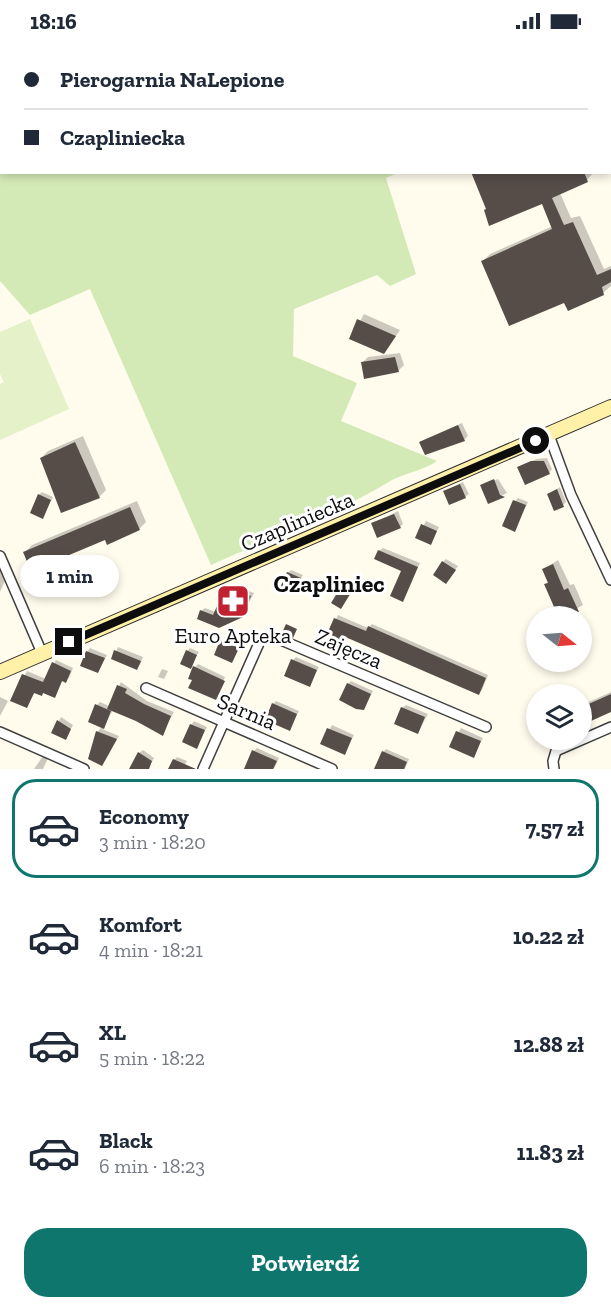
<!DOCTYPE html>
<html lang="pl">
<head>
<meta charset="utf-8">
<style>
  body { margin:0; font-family:"Zilla Slab",serif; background:#f6f6f7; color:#1f2937; height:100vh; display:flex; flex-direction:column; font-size:22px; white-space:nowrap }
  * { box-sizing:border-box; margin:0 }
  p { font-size:20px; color:#747a83 }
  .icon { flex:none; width:33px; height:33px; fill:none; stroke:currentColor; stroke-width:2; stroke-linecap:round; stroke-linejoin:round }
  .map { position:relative; height:727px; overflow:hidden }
  .drawer { display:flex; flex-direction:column; background:#fff; flex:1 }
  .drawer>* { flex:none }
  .top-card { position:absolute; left:0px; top:0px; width:612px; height:132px; box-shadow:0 3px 9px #0003; display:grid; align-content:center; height:132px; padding:0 24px; background:#fff }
  .needle { width:39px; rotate:107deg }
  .fabs { position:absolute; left:526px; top:564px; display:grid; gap:12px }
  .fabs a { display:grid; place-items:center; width:66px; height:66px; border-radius:50%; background:#fff; box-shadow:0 3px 9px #0003; font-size:30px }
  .end { position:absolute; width:27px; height:27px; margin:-14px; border:8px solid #0d0d0d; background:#fff; box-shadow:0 0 0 3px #fff }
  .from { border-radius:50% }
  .bubble { position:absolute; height:42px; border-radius:21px; background:#fff; box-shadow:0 3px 9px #0003; font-size:20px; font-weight:800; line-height:42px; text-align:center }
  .top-card b { display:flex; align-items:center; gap:21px; height:57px; font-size:22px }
  .top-card b+b { border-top:2px solid #e0e1e3 }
  .top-card i { width:15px; height:15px; background:#1f2937 }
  ul { padding:10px 0 0; list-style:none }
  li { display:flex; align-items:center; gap:18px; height:99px; margin:0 12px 9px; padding:0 12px; border:3px solid transparent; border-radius:24px }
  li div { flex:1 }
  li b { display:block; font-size:22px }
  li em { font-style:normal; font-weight:800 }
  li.selected { border-color:#0f766e }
  li>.icon { width:54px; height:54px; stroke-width:1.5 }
  .button { display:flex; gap:12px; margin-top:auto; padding:12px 24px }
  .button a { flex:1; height:69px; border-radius:24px; background:#0f766e; color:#fff; font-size:24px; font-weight:800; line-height:69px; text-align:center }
  .status { display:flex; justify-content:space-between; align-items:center; height:42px; padding:0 30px; background:#fff; direction:ltr }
  .status svg { height:16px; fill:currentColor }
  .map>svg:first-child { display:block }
  .grass { fill:#d4eab6 }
  .pitch { fill:#e5f1c8 }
  .shadow { fill:#0003 }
  .building { fill:#564d49 }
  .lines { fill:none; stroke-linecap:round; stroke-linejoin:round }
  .street-casing { stroke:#404040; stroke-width:12 }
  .secondary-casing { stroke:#2f2f2f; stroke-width:16 }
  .street { stroke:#fff; stroke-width:9 }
  .secondary { stroke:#fff1a8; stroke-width:14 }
  .route { stroke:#0d0d0d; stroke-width:8 }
  .labels { text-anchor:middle; stroke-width:6; stroke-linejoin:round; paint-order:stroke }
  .street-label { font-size:22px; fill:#0d0d0d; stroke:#fff }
  .poi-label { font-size:22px; fill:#0d0d0d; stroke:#fff }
  .neighbourhood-label { font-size:24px; font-weight:bold; fill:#0d0d0d; stroke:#fff }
</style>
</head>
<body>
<div class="status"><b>18:16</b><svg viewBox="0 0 49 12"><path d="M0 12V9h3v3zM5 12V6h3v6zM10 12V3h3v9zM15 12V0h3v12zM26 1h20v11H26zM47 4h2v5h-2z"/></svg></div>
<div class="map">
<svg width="611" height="727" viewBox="0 0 611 727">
  <rect width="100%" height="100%" fill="#fffbed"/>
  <path class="grass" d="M0,0H343L2,2V130L397,131L386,136L416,232L390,244L377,233L294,267L293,314L357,341L341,379L437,419C423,429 403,431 387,441C332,474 270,496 211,523L90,247L30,273L0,239Z"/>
  <path class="pitch" d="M390,0H611V34L610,2Z
    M30,277L69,367L0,398V342L4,340L0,332V290Z"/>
  <path class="shadow" d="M610,45H611V82L610,81Z
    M472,130H594L587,138L560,151L571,176L580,174L604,227L611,224V244L603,251L565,259L483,219L490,212L553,184L543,160L488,166Z
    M364,272L400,288L384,311L351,296Z
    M400,311L404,323L399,328L363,320L368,315Z
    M462,381L468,394L464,398L421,400Z
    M83,394L106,448L99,455L41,416L48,409Z
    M547,416L552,427L549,431L519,426L536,417Z
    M498,437L507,451L488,460L483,443Z
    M463,440L469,452L465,455L445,449Z
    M560,445L566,460L563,463L549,452Z
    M42,450L53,455L43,475L39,453Z
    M518,456L528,460L515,488V459Z
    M137,459L146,480L139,487L106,496L25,510L32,503Z
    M398,469L403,482L400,485L373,482Z
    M426,479L439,485L431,501L417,495Z
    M383,506L420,521L403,558L402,528L379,509Z
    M0,517L7,534L0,550Z
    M446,517L458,524L449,537L443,520Z
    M558,518L570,543L574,542L583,563L564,574H559L545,543L549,539L544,527Z
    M291,528L303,533L293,550L288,531Z
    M346,541L354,546L341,565L343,544Z
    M241,546L254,551L242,574L219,584L201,569L205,566L216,570L221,562L225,564L229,556Z
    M338,573L368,586L372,582L488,633L482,648L479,651L343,593L340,596L329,591Z
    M225,595L241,602L232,620L222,599Z
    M118,605L143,615L140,623L137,626L113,616Z
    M90,606L107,613L98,630L87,610Z
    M190,606L199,610L190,625L187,609Z
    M296,615L319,625L309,643L293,618Z
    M56,618L73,626L69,636L63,638L54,654L44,650H35L27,664L12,658L27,629L46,637Z
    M198,622L225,635L216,656L194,638L195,625Z
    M162,627L168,629L164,637L158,635Z
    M351,639L373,649L364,667L348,642Z
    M121,640L147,659L174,670L162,692L113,668L102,687L119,694L105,719L90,717L98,689L102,685L97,663L100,660L109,664Z
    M611,650V668L582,681V663Z
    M0,655L8,659L0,674Z
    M276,659L299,669L290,687L273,662Z
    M406,663L428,672L418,690L402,666Z
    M61,675L73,683L66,696L53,690Z
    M194,679L207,685L197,705L191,683Z
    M332,683L354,693L345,711L322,701Z
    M461,686L483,696L473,714L451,704Z
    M257,706L279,716L274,727H253L254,709Z
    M386,707L409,717L405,727H381L383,710Z
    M143,708L154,716L148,727L139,711Z
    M43,714L48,716L43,727H34Z
    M177,715L187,719L183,727L174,718Z"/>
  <path class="building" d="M471,130H584L588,140L552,156L564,183L573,180L597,233L611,227V240L602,245L604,253L568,269L564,261L509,284L481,219L552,187L542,162L489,184L484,168L486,167Z
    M357,277L396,294L384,312L349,297Z
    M395,315L399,330L364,337L361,320Z
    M458,383L465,399L425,413L419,400Z
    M75,400L100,456L61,471L40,416Z
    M531,419H544L550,432L525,443L517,425Z
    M494,437L500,453L505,455L488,462L480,443Z
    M460,442L466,456L449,463L443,449Z
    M557,447L564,465L554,469L547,452Z
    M38,452L51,458L43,477L30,471Z
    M513,458L526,463L515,490L502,484Z
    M130,465L140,488L107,503L105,498L31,529L23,510Z
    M394,472L401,486L377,496L371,481Z
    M421,482L437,489L431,503L415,496Z
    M378,508L418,525L403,560L390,554L401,529L374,517Z
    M442,519L456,528L446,542L433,533Z
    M553,522L564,548L568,546L579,570L568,574H558L544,542L548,541L542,527Z
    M287,530L301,536L293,552L280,546Z
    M342,543L352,549L341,567L331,561Z
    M236,548L251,554L243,575L219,586L197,577L200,568L213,573L217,564L222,567L228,555L234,553Z
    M334,576L366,589L368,584L486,636L479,653L350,597L342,594L341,598L327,592Z
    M286,582L297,587L293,596L282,591Z
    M220,598L239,606L232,621L214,613Z
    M114,608L141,619L137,628L111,617Z
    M186,608L197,613L191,627L180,622Z
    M86,609L105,616L98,631L80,624Z
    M291,617L317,628L310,645L284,634Z
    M52,620L71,629L66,641L62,639L55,656L43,651L42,654L34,651L27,666L10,659L22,632L43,640Z
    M193,624L225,639L216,658L188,646L192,638L188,637Z
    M347,641L371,652L364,668L356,667L339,658Z
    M117,643L127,647L125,651L144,662L171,674L163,694L136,679L107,667Z
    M611,652V670L582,683V665Z
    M272,661L297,672L290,689L265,678Z
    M95,662L111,669L104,687L88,680Z
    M401,665L425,675L418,692L394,682Z
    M57,678L71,687L66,698L51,691Z
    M190,682L205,688L197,707L182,700Z
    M327,686L352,696L345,713L320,702Z
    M96,689L117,697L102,724L88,717Z
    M456,689L481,699L474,716L449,705Z
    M252,708L277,719L273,727H244Z
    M382,709L407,720L404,727H374Z
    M138,710L152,719L149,727H129Z
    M173,717L196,727H168Z"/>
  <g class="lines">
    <defs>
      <path id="street" d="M549,393L571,453L611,538
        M0,514L42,611
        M146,646L332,727
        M0,690L84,727
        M203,727L260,599L266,595H274L486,685
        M554,727L553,719L556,709L611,685"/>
      <path id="secondary" d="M0,630L611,365"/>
    </defs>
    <use href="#street" class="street-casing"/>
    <use href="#secondary" class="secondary-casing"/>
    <use href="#street" class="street"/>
    <use href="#secondary" class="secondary"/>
  </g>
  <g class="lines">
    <path class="route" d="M69,600L536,399"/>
  </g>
  <defs>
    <symbol id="pharmacy-square" viewBox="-11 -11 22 22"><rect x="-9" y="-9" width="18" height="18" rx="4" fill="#c02231" stroke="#fff"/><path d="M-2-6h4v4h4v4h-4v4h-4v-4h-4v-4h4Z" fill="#fff"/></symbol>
  </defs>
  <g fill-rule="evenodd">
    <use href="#pharmacy-square" x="214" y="540" width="38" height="38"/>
  </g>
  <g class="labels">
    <g class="street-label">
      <text transform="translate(297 479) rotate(-23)" y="8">Czapliniecka</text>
      <text transform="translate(349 606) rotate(23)" y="8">Zajęcza</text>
      <text transform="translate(247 669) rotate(23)" y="8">Sarnia</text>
    </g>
    <g class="poi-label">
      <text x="233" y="601">Euro Apteka</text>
    </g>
    <g class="neighbourhood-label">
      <text x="329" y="550">Czapliniec</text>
    </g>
  </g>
</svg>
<div class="fabs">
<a><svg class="needle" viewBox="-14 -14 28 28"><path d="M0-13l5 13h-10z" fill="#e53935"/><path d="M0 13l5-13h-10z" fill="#747a83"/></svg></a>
<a><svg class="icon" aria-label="layers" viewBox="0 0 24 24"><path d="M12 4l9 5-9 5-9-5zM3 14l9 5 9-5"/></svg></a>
</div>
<i class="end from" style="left:536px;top:399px"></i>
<i class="end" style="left:69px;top:600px"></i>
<div class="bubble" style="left:20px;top:513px;width:99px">1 min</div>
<div class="top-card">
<b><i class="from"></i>Pierogarnia NaLepione</b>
<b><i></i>Czapliniecka</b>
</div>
</div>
<section class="drawer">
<ul>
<li class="selected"><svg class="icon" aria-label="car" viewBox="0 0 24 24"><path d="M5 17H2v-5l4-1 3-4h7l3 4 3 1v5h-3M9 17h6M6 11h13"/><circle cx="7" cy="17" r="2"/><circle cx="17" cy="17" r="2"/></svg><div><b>Economy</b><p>3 min · 18:20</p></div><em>7.57 zł</em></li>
<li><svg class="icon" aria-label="car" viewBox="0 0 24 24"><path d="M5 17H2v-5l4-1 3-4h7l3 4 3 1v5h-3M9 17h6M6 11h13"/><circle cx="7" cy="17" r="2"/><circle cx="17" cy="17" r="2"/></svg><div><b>Komfort</b><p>4 min · 18:21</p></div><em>10.22 zł</em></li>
<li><svg class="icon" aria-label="car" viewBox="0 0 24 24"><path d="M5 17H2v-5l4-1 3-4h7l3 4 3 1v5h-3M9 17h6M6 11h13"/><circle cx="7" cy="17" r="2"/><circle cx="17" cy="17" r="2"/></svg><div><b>XL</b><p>5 min · 18:22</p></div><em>12.88 zł</em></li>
<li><svg class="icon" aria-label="car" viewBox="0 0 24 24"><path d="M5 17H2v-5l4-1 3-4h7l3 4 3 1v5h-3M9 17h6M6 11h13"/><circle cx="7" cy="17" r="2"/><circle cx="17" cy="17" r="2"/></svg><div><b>Black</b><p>6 min · 18:23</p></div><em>11.83 zł</em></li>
</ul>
<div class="button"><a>Potwierdź</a></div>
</section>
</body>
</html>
